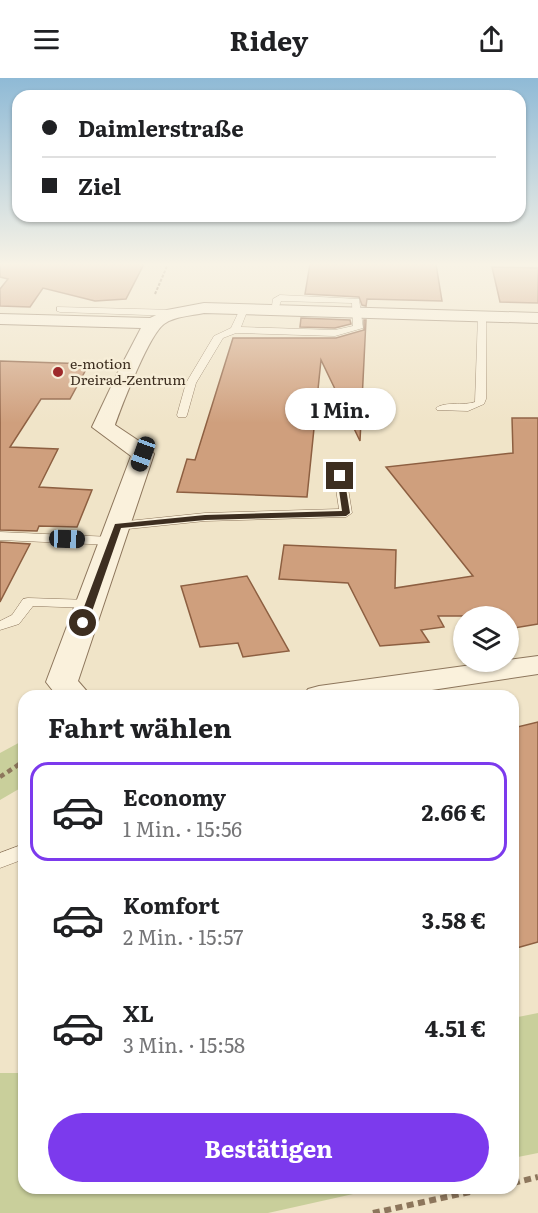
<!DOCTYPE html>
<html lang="de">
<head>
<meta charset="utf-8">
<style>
  body { margin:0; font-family:Literata,serif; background:#f2f2f2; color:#202124; height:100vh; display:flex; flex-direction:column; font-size:22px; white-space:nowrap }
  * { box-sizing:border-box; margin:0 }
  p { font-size:20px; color:#757577 }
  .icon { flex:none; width:33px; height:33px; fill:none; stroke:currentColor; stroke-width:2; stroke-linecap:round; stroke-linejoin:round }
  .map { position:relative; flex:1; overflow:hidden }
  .panel { position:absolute; left:18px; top:612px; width:501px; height:504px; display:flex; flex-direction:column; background:#fff; border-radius:18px; box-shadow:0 2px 4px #0004 }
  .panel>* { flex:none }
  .top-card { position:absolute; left:12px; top:12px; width:514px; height:132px; border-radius:18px; box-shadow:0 2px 4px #0004; display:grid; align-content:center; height:132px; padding:0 30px; background:#fff }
  .tools { position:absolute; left:453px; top:528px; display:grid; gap:12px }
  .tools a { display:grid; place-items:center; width:66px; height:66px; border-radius:50%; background:#fff; box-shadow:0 2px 4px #0004; font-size:30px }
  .end { position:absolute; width:27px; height:27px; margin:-14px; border:8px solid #3d2e20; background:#fff; box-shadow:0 0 0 3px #fff }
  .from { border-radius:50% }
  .bubble { position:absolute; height:42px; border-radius:21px; background:#fff; box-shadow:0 2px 4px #0004; font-size:20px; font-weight:700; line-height:42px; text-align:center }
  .car { position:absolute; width:18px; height:36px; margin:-18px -9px; border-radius:8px; box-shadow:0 0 4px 2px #0007; background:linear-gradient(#222 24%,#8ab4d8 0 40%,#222 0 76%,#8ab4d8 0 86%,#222 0) }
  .top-card b { display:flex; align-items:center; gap:21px; height:57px; font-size:22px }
  .top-card b+b { border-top:2px solid #e0e0e0 }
  .top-card i { width:15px; height:15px; background:#202124 }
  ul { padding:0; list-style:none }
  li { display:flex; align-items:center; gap:18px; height:99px; margin:0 12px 9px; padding:0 18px; border:3px solid transparent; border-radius:18px }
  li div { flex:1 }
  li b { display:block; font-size:22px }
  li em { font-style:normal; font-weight:700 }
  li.active { border-color:#7c3aed }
  li>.icon { width:54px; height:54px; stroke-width:1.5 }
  h2 { padding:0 30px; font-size:27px; line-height:72px }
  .cta { display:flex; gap:12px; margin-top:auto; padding:12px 30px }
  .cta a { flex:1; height:69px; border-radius:36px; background:#7c3aed; color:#fff; font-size:24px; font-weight:700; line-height:69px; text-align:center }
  header { display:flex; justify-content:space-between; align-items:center; height:78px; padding:0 30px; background:#fff; font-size:27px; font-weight:700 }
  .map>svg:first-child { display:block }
  .green { fill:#c9cf9b }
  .building { fill:#cf9f7d; stroke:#8d5f41; stroke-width:1.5 }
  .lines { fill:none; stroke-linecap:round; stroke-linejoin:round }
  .lane-casing { stroke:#8d765c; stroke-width:1 }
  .street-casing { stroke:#8d765c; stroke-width:2 }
  .path-far2 { stroke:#8d765c; stroke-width:2; stroke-dasharray:3 1.5; stroke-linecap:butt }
  .path-far1 { stroke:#8d765c; stroke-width:4.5; stroke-dasharray:5 4; stroke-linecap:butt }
  .path { stroke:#8d765c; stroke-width:6; stroke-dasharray:7 4.5; stroke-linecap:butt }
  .lane { fill:#faf1dc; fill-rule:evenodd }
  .street { fill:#faf1dc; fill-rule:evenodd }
  .route { fill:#3d2e20 }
  .poi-dot { fill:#9e2a2b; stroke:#f7eed8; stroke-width:2 }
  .labels { text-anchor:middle; stroke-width:5; stroke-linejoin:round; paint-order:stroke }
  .far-poi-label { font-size:14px; fill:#3d2e20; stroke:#f7eed8; text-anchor:start }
</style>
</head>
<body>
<header><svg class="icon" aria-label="menu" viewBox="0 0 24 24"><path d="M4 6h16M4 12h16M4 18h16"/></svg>Ridey<svg class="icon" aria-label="share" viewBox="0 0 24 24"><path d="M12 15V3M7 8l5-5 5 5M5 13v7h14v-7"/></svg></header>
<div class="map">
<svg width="538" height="1135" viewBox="0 0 538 1135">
  <rect width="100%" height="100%" fill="#f0e4c8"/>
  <path class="green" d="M24,662V708L0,722V675Z
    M538,935V1075L513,1080V940Z
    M0,995H24V1110H380L268,1135H0Z"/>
  <path class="building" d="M0,186H144L126,221L95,223L43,210L30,229L0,228V211L8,201L0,199Z
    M310,186H436L442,223L367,221L366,228L362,227L359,219L305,216Z
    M492,189L538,190V225L500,224Z
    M301,240L350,242L351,246L335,250L300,249Z
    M364,242H366L360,363L321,282L307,419L177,414L187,381L195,382L233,260H336L364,252Z
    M0,283L89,286L70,321H41L10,369L58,371L39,409L92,412L77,449L39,448L37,453L0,452Z
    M512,340H538V546L508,551V538H438L444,549L421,552L429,564L380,568L348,505L279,501L284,467L396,472L395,510L473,498L386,389L513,375Z
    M0,464L30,466L0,524Z
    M247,498L289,573L243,579L238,565L200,569L181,508Z
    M538,644V864L513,871V650Z"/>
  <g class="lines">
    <defs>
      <path id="lane" d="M280,217L359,221L363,250L335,258L236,255L223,260L196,305L187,337L186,339H178L177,337L186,305L214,258L231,250L241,229L248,231L241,249L335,252L353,248L352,225L281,223L277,234H271L273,221Z
        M57,229L176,232L180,235L176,238L60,234L57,233Z
        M482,235L486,238V321L484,326L468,333L437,332L436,330C445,323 463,328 475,324L478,238Z
        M340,394L346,398L352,435L346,439L205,443L118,452L112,448L118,444L205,435L339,431L334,398Z
        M0,454L112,459L119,463L112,467L0,462Z
        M28,520L90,522L97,526L90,530L33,528L19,546L0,552V543L12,537L23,521Z
        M24,766V781L0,790V775Z"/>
      <path id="street" d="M204,225L538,235V245L204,235C191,238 175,238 164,246C149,257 122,327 115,347L151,371L154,376L78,603L91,618H57L46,604L131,378L92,349L118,294L141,250L0,246V236L150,240L167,232Z
        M538,578V596L392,618H303L308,611L319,608Z"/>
    </defs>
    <use href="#lane" class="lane-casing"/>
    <use href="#street" class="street-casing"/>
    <path class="path-far2" d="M155,216L168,186"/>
    <path class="path-far1" d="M0,699L24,683"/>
    <path class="path" d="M513,1105L538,1099
      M373,1135L488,1110"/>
    <use href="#lane" class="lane"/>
    <use href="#street" class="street"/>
  </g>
  <linearGradient id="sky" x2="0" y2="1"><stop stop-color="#8fbad6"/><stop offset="0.54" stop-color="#f8f3e6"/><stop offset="1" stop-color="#f8f3e6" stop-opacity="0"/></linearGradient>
  <rect width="538" height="345" fill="url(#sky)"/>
  <path class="route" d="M340,396L344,398L350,435L346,438L205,442L121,450L88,545L83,548L78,545L115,446L205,437L342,433L337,398Z"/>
  <circle class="poi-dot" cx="58" cy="294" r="6"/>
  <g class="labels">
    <g class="far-poi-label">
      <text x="70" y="291">e-motion<tspan x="70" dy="16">Dreirad-Zentrum</tspan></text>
    </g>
  </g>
</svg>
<div class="tools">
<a><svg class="icon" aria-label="layers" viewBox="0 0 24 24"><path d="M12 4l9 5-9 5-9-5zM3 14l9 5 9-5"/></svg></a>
</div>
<i class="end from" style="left:83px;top:545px"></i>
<i class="end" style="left:340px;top:398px"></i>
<div class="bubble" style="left:285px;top:310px;width:111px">1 Min.</div>
<i class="car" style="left:143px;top:376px;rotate:200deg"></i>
<i class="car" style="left:67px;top:461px;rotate:92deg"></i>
<div class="top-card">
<b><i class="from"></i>Daimlerstraße</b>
<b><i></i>Ziel</b>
</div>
<section class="panel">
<h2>Fahrt wählen</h2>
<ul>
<li class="active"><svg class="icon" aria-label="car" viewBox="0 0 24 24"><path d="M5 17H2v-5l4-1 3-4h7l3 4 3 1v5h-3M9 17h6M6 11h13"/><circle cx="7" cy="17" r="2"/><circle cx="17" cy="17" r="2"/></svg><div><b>Economy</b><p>1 Min. · 15:56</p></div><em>2.66 €</em></li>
<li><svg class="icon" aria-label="car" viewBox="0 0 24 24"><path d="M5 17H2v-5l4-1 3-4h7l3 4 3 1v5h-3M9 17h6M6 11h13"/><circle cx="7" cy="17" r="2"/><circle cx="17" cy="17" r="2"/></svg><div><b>Komfort</b><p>2 Min. · 15:57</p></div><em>3.58 €</em></li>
<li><svg class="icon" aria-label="car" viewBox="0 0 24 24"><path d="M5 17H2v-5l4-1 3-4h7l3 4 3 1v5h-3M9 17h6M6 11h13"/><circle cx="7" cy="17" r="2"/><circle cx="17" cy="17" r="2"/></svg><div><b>XL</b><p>3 Min. · 15:58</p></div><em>4.51 €</em></li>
</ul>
<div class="cta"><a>Bestätigen</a></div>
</section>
</div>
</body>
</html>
